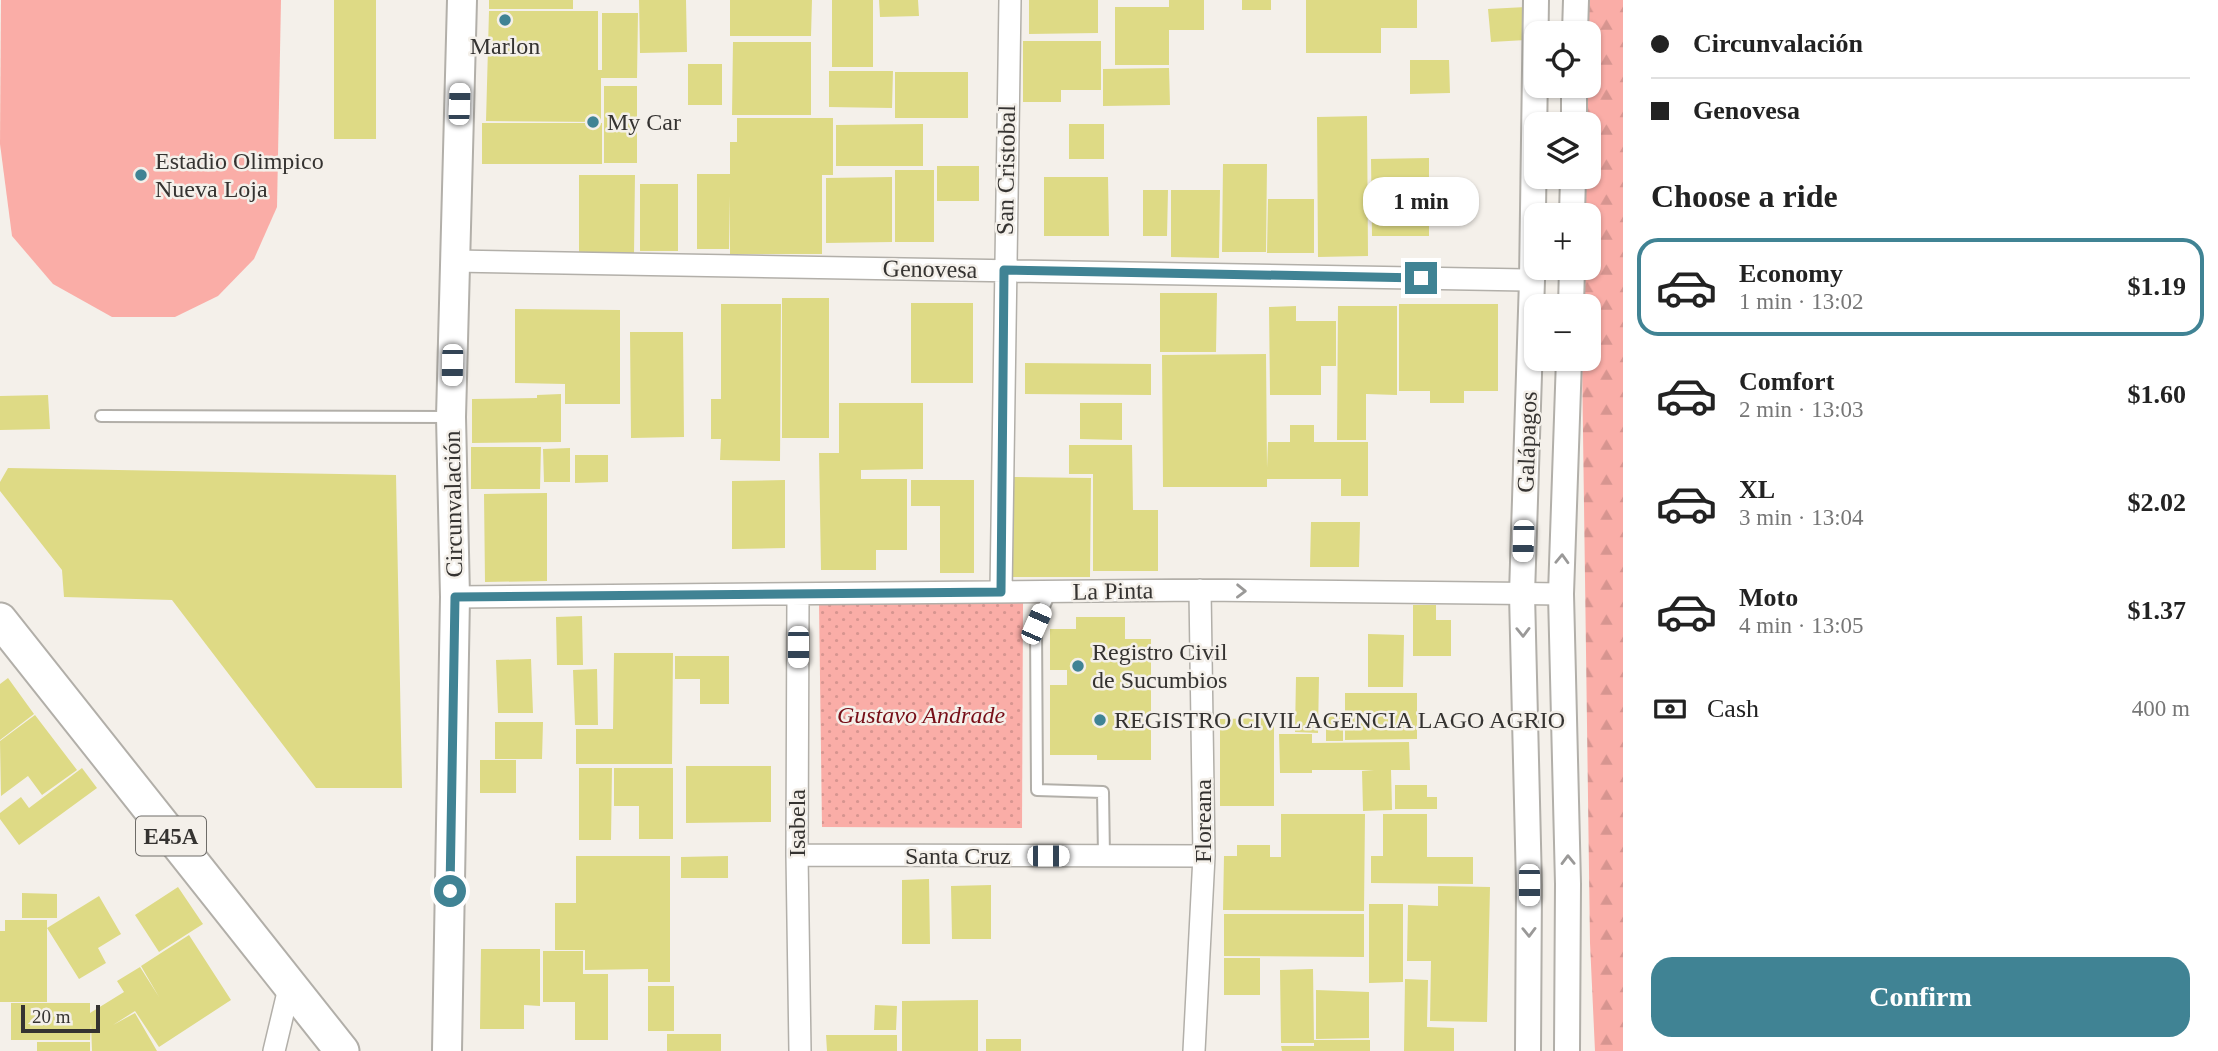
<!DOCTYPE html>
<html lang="en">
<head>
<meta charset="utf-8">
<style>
  body { margin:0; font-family:"Times New Roman",serif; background:#f2f2f2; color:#222; height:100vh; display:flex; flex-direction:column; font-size:26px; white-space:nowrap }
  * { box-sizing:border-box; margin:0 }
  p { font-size:23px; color:#767676 }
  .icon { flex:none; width:38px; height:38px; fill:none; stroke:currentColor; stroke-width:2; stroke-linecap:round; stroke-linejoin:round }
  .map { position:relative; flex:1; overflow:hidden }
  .drawer { display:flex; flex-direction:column; background:#fff; width:595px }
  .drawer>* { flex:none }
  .top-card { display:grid; align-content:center; height:154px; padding:0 28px; background:#fff }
  .tools { position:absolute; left:1524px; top:21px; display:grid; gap:14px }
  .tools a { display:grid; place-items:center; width:77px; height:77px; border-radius:14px; background:#fff; box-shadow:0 2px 5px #0004; font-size:35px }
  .scale { position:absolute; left:21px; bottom:18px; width:79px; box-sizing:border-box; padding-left:7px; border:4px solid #353331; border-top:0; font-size:19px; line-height:24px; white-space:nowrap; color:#353331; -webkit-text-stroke:5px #f4f0ea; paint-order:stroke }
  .end { position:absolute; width:32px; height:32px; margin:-16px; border:9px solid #408394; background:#fff; box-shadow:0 0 0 4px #fff }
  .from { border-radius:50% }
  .bubble { position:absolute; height:49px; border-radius:21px; background:#fff; box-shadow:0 2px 5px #0004; font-size:23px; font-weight:700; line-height:49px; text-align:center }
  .car { position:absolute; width:21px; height:42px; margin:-21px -10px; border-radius:9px; box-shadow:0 0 5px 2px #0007; background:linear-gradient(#fff 24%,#345 0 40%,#fff 0 76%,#345 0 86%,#fff 0) }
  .top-card b { display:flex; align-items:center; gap:24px; height:66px; font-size:26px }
  .top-card b+b { border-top:2px solid #e0e0e0 }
  .top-card i { width:18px; height:18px; background:#222 }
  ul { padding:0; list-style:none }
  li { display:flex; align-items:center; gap:21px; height:98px; margin:0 14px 10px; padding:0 14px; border:4px solid transparent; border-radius:21px }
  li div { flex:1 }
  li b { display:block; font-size:26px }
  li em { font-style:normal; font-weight:700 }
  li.on { border-color:#408394 }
  li>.icon { width:63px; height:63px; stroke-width:1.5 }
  h2 { padding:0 28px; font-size:32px; line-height:84px }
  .pay { display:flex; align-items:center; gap:18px; height:77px; padding:0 28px; font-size:26px }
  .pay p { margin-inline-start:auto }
  .primary-button { display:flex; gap:14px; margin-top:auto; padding:14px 28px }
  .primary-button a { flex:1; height:80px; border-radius:21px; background:#408394; color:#fff; font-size:28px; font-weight:700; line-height:80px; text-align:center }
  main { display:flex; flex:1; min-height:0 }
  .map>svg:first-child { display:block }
  .forest { fill:url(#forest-firs) }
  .park { fill:url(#park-dots) }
  .garden { fill:#faada7 }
  .building { fill:#deda85 }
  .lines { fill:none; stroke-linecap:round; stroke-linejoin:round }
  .service-casing { stroke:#b2afa9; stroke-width:14 }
  .minor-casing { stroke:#b2afa9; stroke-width:24 }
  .tertiary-casing { stroke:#b2afa9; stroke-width:28 }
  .secondary-casing { stroke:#b2afa9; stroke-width:32 }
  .trunk-casing { stroke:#b2afa9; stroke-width:37 }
  .service { stroke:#fff; stroke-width:10 }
  .minor { stroke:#fff; stroke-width:21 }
  .tertiary { stroke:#fff; stroke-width:24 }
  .secondary { stroke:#fff; stroke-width:28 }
  .trunk { stroke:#fff; stroke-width:33 }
  .oneway { stroke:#9a9998 }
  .route { stroke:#408394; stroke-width:9 }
  .poi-dot { fill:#408394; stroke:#f4f0ea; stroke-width:2.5 }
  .labels { text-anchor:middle; stroke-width:5; stroke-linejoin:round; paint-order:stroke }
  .shield { fill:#f4f0ea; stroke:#6e6c68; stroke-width:2 }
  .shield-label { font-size:23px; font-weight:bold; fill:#353331 }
  .poi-label { font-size:24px; fill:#353331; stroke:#f4f0ea; text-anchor:start }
  .street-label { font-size:24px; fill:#353331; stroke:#f4f0ea }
  .park-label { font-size:24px; font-style:italic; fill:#770e17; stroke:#f4f0ea }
</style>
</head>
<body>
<main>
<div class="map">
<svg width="1623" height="1051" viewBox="0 0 1623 1051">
  <defs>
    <pattern id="forest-firs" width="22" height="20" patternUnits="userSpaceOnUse" patternTransform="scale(1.75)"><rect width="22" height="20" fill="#faada7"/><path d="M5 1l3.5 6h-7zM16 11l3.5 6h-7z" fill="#d79590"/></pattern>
    <pattern id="park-dots" width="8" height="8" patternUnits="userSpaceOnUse" patternTransform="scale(1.75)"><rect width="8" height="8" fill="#faada7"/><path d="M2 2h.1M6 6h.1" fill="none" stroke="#d79590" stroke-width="1.8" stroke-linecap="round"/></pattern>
  </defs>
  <rect width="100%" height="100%" fill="#f4f0ea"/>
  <path class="forest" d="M1577,0H1623V1051H1595L1590,943L1582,359H1589V306H1581V268H1589V215H1580L1579,177H1589V124H1579L1578,86H1589V33H1577Z"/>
  <path class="park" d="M819,603H1023L1022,828L822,827Z"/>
  <path class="garden" d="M1,0H281L277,207L254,259L218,296L175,317H112L53,284L12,236L0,144Z"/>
  <path class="building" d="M334,0H376V139H334Z
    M489,0H573V9H489Z
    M639,0H686L687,52L640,53Z
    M730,0H812L811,36H730Z
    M832,0H873V67H832Z
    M879,0H918L919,16L880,17Z
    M1029,0H1098V33L1029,34Z
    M1169,0H1204V30H1169V65H1115V7H1169Z
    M1242,0H1271V10H1242Z
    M1306,0H1417V28H1381V53H1306Z
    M1526,7L1528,40L1491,42L1488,9Z
    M489,11H598V70H602V13H638L637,78H601V122L486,121Z
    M1023,41H1101V90H1061V102H1023Z
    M733,42H811V115H732Z
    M1410,60H1449L1450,93L1410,94Z
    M688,64H722V105H688Z
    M1169,68L1170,105L1103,106V69Z
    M829,71H893L892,108L829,107Z
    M895,72H968V118H895Z
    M604,86H637V163H604Z
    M1367,116L1368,256L1318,257L1317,117Z
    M737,118H833V175H822V254H730V196L729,249H697V174H730V142H737Z
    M482,123H602V164H482Z
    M923,124V166H836V125Z
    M1069,124H1104V159H1069Z
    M1429,158V236H1372L1371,159Z
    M1223,164H1267L1266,252H1222Z
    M937,166H979V201H937Z
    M895,170H934V242H895Z
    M579,175H635L634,254H579Z
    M892,177V242L826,243V178Z
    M1044,177H1108L1109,236H1044Z
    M640,184H678V251H640Z
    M1143,190H1168L1167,236H1143Z
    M1171,190H1220L1219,258L1171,257Z
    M1268,199H1314V253H1267Z
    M1160,293H1217L1216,352H1160Z
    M782,298H829V438H782Z
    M911,303H973V383H911Z
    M721,304H781L780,461L720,460L721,439H711V399H721Z
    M1399,304H1498V391H1464V403H1430V391H1399Z
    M1296,306V321H1336V366H1321V395H1270L1269,307Z
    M1338,306H1397V395L1366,394V440H1337Z
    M515,309L620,310V404H565V384L515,383Z
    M630,332H683L684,437L631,438Z
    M1266,354L1267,468L1268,442H1290V425H1314V442H1368V496H1341V479H1267V487H1163L1162,355Z
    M1025,363L1151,364V395L1025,394Z
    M561,394V442L472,443V399L537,398V395Z
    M48,395L50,429L0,430V396Z
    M839,403H923V469L861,470V479H907V550H876V570H821L819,453H839Z
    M1080,403H1122V440L1080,439Z
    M1069,445H1132L1133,510H1158V571H1093V474H1069Z
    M471,447H541L540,489H471Z
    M570,448V482H544L543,449Z
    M575,455H608V482L575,483Z
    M8,468L396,475L402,788H316L172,600L64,597L62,570L0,491V482Z
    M1012,477L1091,478L1090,577H1011Z
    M785,480V548L732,549V481Z
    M911,480H974V573H940V506H911Z
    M547,493V581L485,582L484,494Z
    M1311,522H1360L1359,567H1310Z
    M1413,605H1436V620H1451V656H1413Z
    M582,616L583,665H557L556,617Z
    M1076,617H1125V639H1151V760H1097V755H1050V685H1067V670H1050V629H1076Z
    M1368,634L1404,635L1403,687H1368Z
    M614,653H673L672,764H576V729H613Z
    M675,656H729V704H700V679H675Z
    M531,659L533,713H498L496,660Z
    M597,669L598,725H575L573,670Z
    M1296,677H1319L1318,733L1295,732Z
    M8,678L34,714L0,740V684Z
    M1345,693H1417V739L1345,740Z
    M35,715L77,770L42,795L28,776L1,796L0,741Z
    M1326,716H1343V741H1326Z
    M1274,718V806H1220V719Z
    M495,722H543L542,759H495Z
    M1279,734H1312V743L1409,742L1410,770H1391L1392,810L1363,811L1362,771L1374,770H1312V773H1280Z
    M480,760H516V793H480Z
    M686,766H771V822L686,823Z
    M82,768L97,788L19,845L0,819V813L21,797L29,808Z
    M579,768H612L611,840H579Z
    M614,768H673V839H639V806H614Z
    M1395,785H1427V797H1437V809H1395Z
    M1281,814H1365L1364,911L1223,910L1224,856H1237V845H1270V857H1281Z
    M1383,814H1427V857H1473V884L1371,883V856H1383Z
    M576,856H670V982H648V969L585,970V950H555V903H576Z
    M728,856V878H681V857Z
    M929,879L930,944H902V880Z
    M991,885V939H952L951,886Z
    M1438,886L1490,887L1487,1022L1430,1021L1431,961H1407L1408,905L1438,906Z
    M178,887L203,924L159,952L135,915Z
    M22,893L57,894V918H22Z
    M99,896L121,934L98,948L106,963L79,979L47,928Z
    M1369,904H1403V982L1369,983Z
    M1224,914H1364V957L1224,956Z
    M5,920H47V1002H0V931H5Z
    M189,935L231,1000L159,1047L135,1011L113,1025L135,1013L157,1051H92L91,1023L90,1040H11V1003H90V1013L124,992L117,981L140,967L159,997L141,966Z
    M481,949H540V1006L524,1005V1029H480Z
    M543,951H583V974H608V1040H575V1002H543Z
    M1224,958H1260V995H1224Z
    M1313,969L1314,1040H1370V1051H1282L1281,1046H1314V1043H1281L1280,970Z
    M1405,979L1428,980L1427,1027L1454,1028V1051H1404Z
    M648,986H674V1031H648Z
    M1316,990L1369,992V1038L1316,1039Z
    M978,1000V1051H902V1001Z
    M875,1005L897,1006L896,1030H874Z
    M667,1034H721V1051H667Z
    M826,1035H897V1051H827Z
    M986,1039H1021V1051H986Z
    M37,1042H90V1051H37Z"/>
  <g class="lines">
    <defs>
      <path id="service" d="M101,416L451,417
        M1051,591L1036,624L1037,790L1103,792L1104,856"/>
      <path id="minor" d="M454,261L1532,280
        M1001,592L1010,0
        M798,595L797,855L800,1051
        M455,597L1200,590L1561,594
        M797,855L1204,856
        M274,1051L290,984
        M1194,1051L1204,856L1200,590"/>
      <path id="tertiary" d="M1575,33L1576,0
        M1574,124V86
        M1572,215L1573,177
        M1571,306L1572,268
        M1528,1051L1529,885L1522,594L1532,280L1536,0
        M1567,1051L1568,884L1561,594L1569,359"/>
      <path id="secondary" d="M447,1051L455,597L451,417L462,0"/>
      <path id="trunk" d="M0,620L342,1051"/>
    </defs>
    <use href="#service" class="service-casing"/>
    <use href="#minor" class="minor-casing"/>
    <use href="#tertiary" class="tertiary-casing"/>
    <use href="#secondary" class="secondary-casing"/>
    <use href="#trunk" class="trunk-casing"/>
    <use href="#service" class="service"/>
    <use href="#minor" class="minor"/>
    <use href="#tertiary" class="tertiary"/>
    <use href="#secondary" class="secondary"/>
    <use href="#trunk" class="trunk"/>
  </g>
  <defs><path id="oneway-chevron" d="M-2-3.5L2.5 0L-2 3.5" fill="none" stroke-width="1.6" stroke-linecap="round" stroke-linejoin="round" transform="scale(1.75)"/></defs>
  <g class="oneway">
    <use href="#oneway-chevron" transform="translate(1562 559) rotate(-88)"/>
    <use href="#oneway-chevron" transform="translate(1241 591) rotate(1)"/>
    <use href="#oneway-chevron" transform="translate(1523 632) rotate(89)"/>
    <use href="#oneway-chevron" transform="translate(1568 860) rotate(-91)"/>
    <use href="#oneway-chevron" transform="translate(1529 932) rotate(89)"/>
  </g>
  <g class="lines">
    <path class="route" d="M450,891L455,597L1001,592L1004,270L1421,278"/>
  </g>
  <g class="poi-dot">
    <circle cx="505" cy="20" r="7"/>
    <circle cx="593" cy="122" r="7"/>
    <circle cx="141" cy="175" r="7"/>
    <circle cx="1078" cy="666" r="7"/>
    <circle cx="1100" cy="720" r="7"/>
  </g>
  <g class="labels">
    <rect class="shield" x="136" y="816.5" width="70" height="39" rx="5"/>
    <g class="shield-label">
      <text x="171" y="844">E45A</text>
    </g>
    <g class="poi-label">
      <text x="505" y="54" text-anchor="middle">Marlon</text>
      <text x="607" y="130">My Car</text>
      <text x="155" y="169">Estadio Olimpico<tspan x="155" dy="28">Nueva Loja</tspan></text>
      <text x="1092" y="660">Registro Civil<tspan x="1092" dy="28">de Sucumbios</tspan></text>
      <text x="1114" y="728">REGISTRO CIVIL AGENCIA LAGO AGRIO</text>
    </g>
    <g class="street-label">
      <text transform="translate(1006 170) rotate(-89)" y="8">San Cristobal</text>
      <text transform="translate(930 269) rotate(1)" y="8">Genovesa</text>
      <text transform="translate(1527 442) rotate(-88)" y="8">Galápagos</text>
      <text transform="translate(453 504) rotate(-91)" y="8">Circunvalación</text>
      <text transform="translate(1113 591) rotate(-1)" y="8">La Pinta</text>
      <text transform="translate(1203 821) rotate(-90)" y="8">Floreana</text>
      <text transform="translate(797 823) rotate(-90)" y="8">Isabela</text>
      <text x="958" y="864">Santa Cruz</text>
    </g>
    <g class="park-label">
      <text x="921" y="723">Gustavo Andrade</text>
    </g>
  </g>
</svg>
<div class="tools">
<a><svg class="icon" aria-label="locate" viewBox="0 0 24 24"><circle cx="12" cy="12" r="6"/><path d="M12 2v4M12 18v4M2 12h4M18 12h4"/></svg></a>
<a><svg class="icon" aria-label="layers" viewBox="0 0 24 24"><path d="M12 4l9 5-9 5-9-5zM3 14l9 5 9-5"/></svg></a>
<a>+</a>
<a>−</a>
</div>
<div class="scale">20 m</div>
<i class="end from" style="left:450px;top:891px"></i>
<i class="end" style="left:1421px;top:278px"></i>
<div class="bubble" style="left:1363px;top:177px;width:116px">1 min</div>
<i class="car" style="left:459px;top:104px;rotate:2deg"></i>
<i class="car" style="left:452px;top:365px;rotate:181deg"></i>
<i class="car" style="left:1523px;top:541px;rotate:182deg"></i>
<i class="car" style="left:1036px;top:624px;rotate:24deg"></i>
<i class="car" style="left:798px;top:647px;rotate:180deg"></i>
<i class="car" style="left:1048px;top:856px;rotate:90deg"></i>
<i class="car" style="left:1529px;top:885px;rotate:180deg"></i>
</div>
<section class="drawer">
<div class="top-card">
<b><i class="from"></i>Circunvalación</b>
<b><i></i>Genovesa</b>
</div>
<h2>Choose a ride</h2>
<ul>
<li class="on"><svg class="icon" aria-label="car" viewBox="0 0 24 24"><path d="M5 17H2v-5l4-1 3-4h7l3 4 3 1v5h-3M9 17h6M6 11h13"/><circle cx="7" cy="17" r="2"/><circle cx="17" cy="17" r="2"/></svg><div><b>Economy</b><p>1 min · 13:02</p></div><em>$1.19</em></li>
<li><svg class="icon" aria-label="car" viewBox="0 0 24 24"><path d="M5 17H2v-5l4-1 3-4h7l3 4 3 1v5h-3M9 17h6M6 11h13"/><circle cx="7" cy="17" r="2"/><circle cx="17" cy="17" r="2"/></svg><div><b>Comfort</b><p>2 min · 13:03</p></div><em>$1.60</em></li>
<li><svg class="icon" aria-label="car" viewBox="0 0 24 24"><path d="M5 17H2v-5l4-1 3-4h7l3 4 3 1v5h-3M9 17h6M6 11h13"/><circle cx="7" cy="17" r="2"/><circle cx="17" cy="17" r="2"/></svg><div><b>XL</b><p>3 min · 13:04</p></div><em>$2.02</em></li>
<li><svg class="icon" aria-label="car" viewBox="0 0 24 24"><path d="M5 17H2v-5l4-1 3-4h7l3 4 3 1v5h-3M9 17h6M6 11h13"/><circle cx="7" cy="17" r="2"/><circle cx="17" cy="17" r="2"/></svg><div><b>Moto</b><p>4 min · 13:05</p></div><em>$1.37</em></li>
</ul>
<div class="pay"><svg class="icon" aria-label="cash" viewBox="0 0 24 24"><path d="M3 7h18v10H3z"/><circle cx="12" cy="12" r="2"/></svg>Cash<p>400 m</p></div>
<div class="primary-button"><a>Confirm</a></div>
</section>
</main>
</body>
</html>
